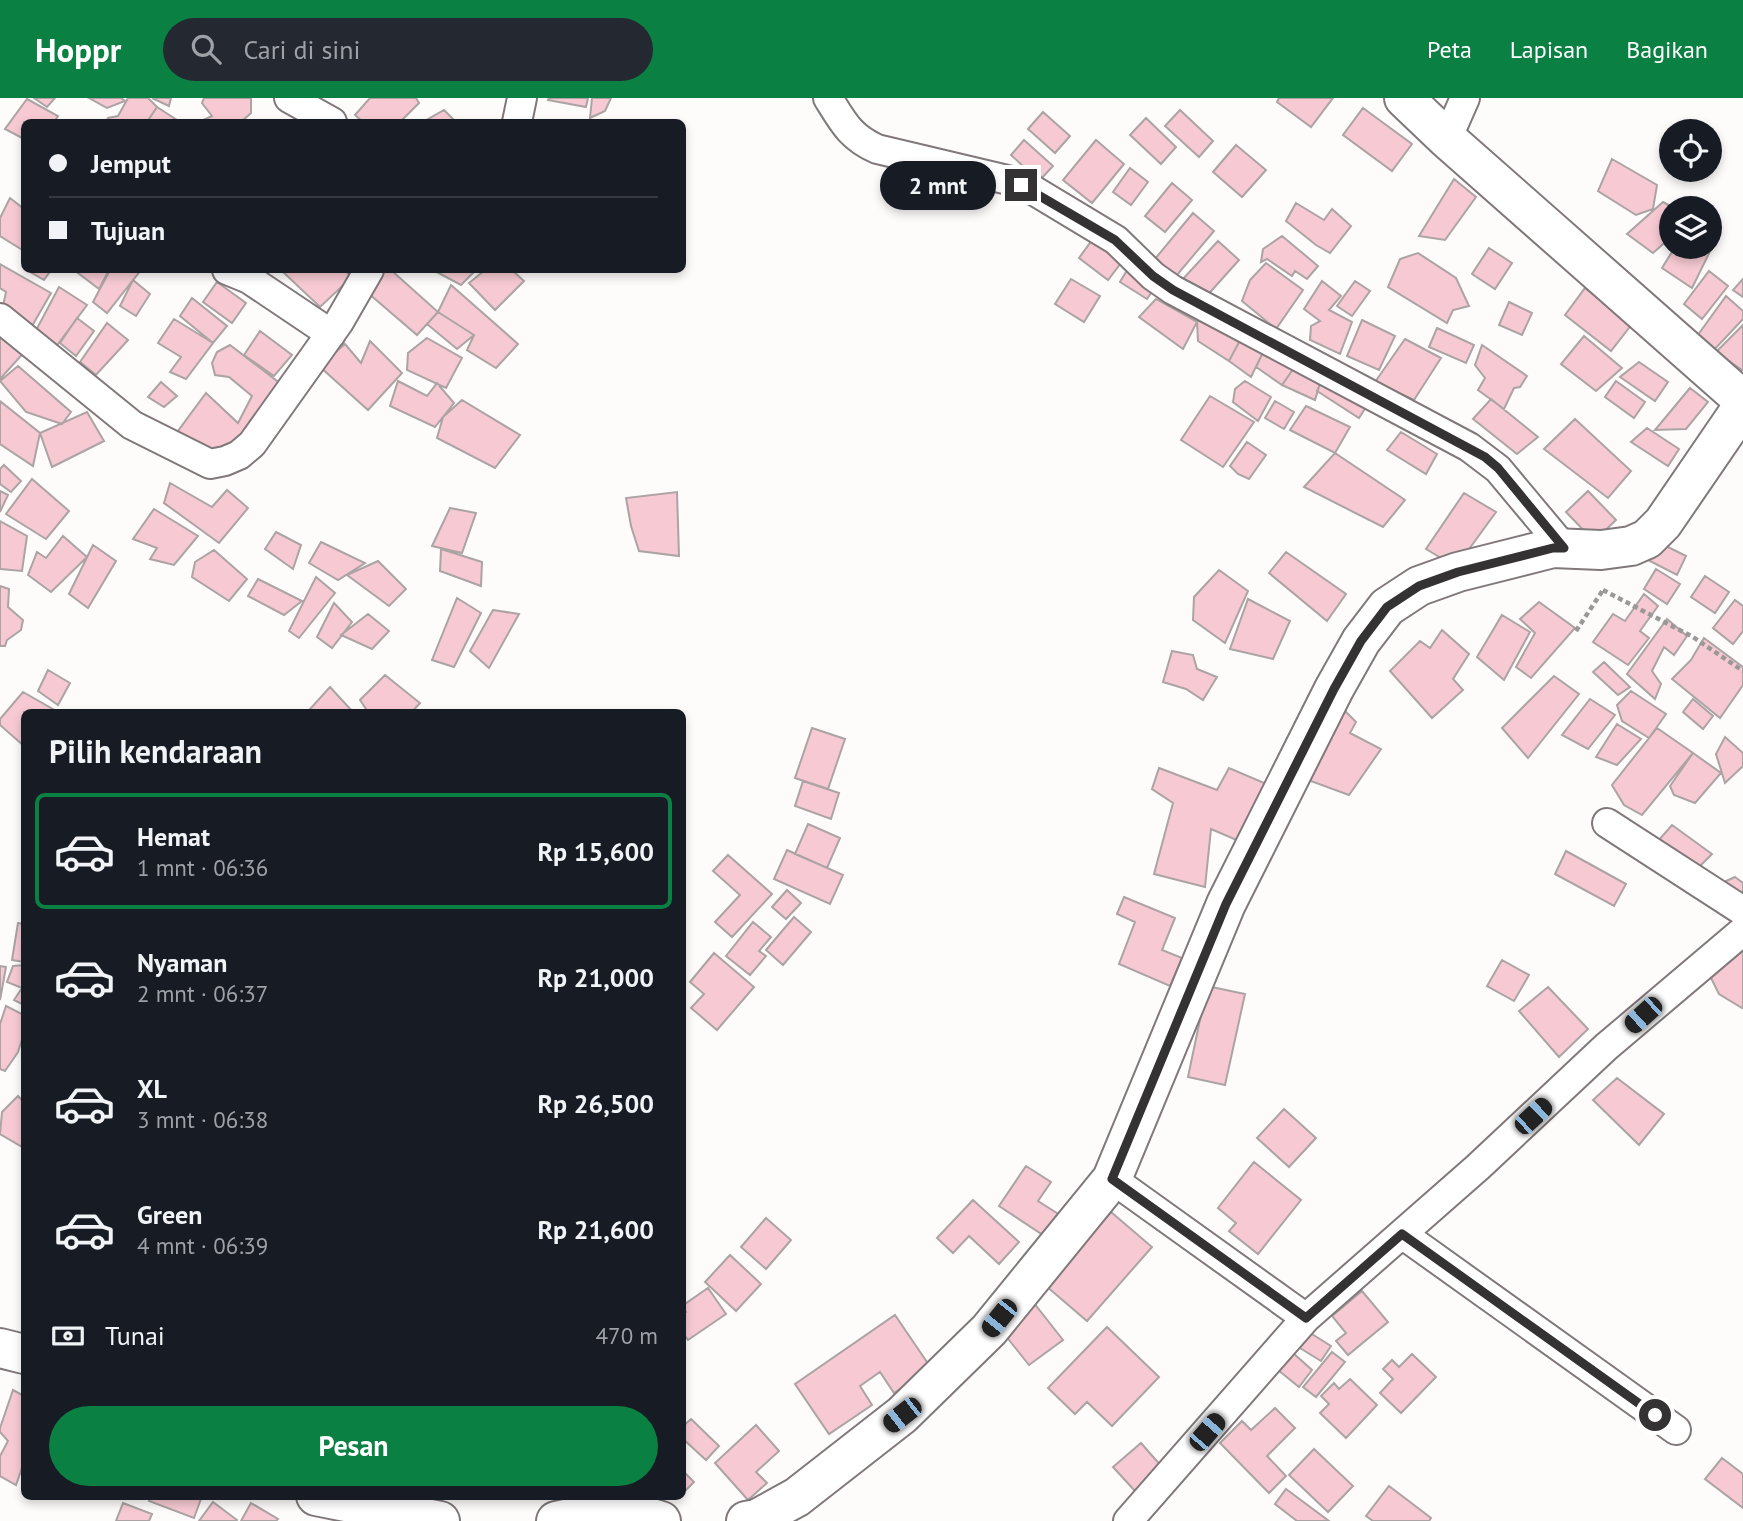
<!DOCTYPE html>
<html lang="id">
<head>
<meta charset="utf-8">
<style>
  body { margin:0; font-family:"PT Sans",sans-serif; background:#242831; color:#f1f3f6; height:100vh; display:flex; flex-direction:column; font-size:26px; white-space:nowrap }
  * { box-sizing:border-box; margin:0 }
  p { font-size:23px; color:#9ea1a6 }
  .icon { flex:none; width:38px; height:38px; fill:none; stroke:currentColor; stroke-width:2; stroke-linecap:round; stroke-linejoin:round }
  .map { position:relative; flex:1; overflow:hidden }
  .drawer { position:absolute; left:21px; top:611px; width:665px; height:791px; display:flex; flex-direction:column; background:#171b24; border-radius:10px; box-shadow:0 4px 10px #0003 }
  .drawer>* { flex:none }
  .hud { position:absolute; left:21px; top:21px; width:665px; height:154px; border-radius:10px; box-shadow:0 4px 10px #0003; display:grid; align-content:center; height:154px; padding:0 28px; background:#171b24 }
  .buttons { position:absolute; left:1659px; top:21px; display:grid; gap:14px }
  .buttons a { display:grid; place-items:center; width:63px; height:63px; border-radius:50%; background:#171b24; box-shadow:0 4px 10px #0003; font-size:35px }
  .end { position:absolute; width:32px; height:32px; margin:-16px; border:9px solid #353233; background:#fff; box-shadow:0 0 0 4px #fff }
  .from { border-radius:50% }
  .bubble { position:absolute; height:49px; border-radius:24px; background:#171b24; box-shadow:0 4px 10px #0003; font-size:23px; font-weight:600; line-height:49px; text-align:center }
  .car { position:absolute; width:21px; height:42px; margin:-21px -10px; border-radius:9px; box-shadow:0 0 5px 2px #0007; background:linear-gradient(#222 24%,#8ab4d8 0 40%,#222 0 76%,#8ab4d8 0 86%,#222 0) }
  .hud b { display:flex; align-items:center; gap:24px; height:66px; font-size:26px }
  .hud b+b { border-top:2px solid #363941 }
  .hud i { width:18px; height:18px; background:#f1f3f6 }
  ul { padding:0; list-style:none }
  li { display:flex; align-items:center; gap:21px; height:116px; margin:0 14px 10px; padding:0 14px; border:4px solid transparent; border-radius:10px }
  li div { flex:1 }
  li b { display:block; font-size:26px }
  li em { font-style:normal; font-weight:600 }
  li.current { border-color:#0b8043 }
  li>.icon { width:63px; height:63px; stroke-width:1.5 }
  h2 { padding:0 28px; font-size:32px; line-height:84px }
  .pay { display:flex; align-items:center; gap:18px; height:77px; padding:0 28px; font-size:26px }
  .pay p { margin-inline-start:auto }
  .button { display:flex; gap:14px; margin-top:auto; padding:14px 28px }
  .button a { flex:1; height:80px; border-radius:42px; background:#0b8043; color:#fff; font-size:28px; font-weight:600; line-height:80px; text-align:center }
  header { display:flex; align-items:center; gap:42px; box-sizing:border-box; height:98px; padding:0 35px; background:#0b8043; color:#fff }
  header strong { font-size:33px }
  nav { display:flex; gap:38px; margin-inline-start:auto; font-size:24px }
  .search { width:490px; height:63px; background:#242831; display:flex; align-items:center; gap:18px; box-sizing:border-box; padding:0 24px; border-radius:38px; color:#9ea1a6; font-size:26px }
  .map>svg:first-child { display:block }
  .building { fill:#f7cad3; stroke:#aba3a4; stroke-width:2 }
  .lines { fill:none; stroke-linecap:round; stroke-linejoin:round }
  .street-casing { stroke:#80787a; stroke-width:32 }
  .secondary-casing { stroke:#80787a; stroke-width:42 }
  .path { stroke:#9b9898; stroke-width:4.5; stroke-dasharray:5 3.5; stroke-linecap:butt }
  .street { stroke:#fff; stroke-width:28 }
  .secondary { stroke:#fff; stroke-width:38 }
  .route { stroke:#353233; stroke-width:9 }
</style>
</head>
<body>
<header>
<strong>Hoppr</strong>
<div class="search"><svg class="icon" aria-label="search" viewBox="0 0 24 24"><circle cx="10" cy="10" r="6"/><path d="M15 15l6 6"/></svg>Cari di sini</div>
<nav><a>Peta</a><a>Lapisan</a><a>Bagikan</a></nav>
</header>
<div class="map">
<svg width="1743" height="1423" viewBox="0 0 1743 1423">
  <rect width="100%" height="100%" fill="#fefbfb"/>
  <path class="building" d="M34,0H55L47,9Z
    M89,0H121L125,3L107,10Z
    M128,0H148L157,9L147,24H106L108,20L118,18Z
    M152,0H171L169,8Z
    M204,0H251V15L241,24H199L212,18L202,5Z
    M370,0H416L419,5L400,24H363L355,17Z
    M549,0H588L586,9L548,2Z
    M592,0H611L605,13L590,20Z
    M1279,0H1333L1311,29L1277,4Z
    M27,1L58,18L54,24H24V41L5,31Z
    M157,9L180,24H147Z
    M1363,10L1412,46L1392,73L1343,37Z
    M444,12L456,24H423Z
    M1180,12L1213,43L1199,59L1165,28Z
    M1043,14L1070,38L1055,55L1028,31Z
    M1146,20L1176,49L1161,66L1130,37Z
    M1024,42L1053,68L1039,83L1011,57Z
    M1096,42L1124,66L1092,105L1063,82Z
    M1236,47L1266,72L1242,99L1213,74Z
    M1612,61L1657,87L1653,111L1636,117L1598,93Z
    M1130,70L1148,84L1131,107L1113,94Z
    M1454,81L1476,99L1445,142L1419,138Z
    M1172,85L1192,102L1165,134L1145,118Z
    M10,100L24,111V153L0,138V120Z
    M1663,104L1674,110H1671V139L1653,155L1627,136Z
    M1296,105L1324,122L1332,111L1351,128L1330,155L1316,147L1286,123Z
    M1193,115L1214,133L1171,184L1150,167Z
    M1710,132L1718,137L1692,190L1662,170L1675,149H1710Z
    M1095,138L1124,161L1108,182L1079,160Z
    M1282,138L1318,168L1307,181L1295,173L1292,178L1267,161L1261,164L1263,151Z
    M1218,143L1239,162L1204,201L1182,182Z
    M1489,150L1512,165L1495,191L1472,176Z
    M1418,155L1456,180L1469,208L1453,212L1447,225L1388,189L1400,161Z
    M1266,165L1303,192L1276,231L1242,203L1250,182Z
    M0,166L51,195L28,235L2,213L6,194L0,190Z
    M1129,169L1157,186L1147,201L1120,184Z
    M27,172H51L44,182Z
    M74,172H109L99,191Z
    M110,172H141L107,215L93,204Z
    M284,172H344L352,179L320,209L282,173Z
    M378,172H391L438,214L417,237L368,195L378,185Z
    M433,172H476L461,187Z
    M485,172H512L524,183L495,212L469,185Z
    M1709,173L1728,188L1702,221L1684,206Z
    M1071,181L1100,198L1084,224L1055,206Z
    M1743,181V199L1733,192Z
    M133,182L150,196L136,218L120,208Z
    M1322,183L1341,198L1329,212L1352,224L1340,256L1310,242L1311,228L1320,223L1304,211Z
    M1355,183L1370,193L1352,218L1337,208Z
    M217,184L246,205L232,225L203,204Z
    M451,187L518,246L496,270L467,252L474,237L438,214Z
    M59,189L87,207L52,254L33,238Z
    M1585,190L1632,226L1611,253L1565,217Z
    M1726,198L1743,213V221L1713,253L1695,241Z
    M192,200L227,228L213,245L180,218Z
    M1156,201L1197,224L1183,251L1139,219Z
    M1509,204L1532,215L1522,237L1499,227Z
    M438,214L474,237L457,251L427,226Z
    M1205,216L1244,235L1229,263L1198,243L1197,224Z
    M77,220L94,233L76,258L60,245Z
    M174,221L213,245L186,281L170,274L181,259L158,245Z
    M1362,222L1395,238L1379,272L1347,258Z
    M107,225L128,242L96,277L80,264Z
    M1743,227V272H1742L1716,254Z
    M1437,230L1474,247L1466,265L1429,249Z
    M260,233L292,257L274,278L244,257Z
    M0,235L28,250L0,281Z
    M1244,235L1266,248L1251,279L1229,263Z
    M1584,238L1622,270L1596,293L1561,266Z
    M427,240L462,260L446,290L407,272L408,255Z
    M1405,241L1441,260L1414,302L1375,284Z
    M370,243L402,275L368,312L319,268L345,246L361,265Z
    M230,247L281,286L252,337L216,355L186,341L178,333L206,295L238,325L252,298L229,279L215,277L212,265L217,254Z
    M1482,247L1527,278L1520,289L1514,290L1504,311L1478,292L1485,280L1475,267Z
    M1266,248L1296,267L1282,287L1256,269Z
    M1639,264L1668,284L1655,303L1620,279Z
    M1296,267L1322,278L1315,302L1282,287Z
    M18,268L71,314L62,326L26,314L0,283Z
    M1325,276L1373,298L1359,320L1317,293Z
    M398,283L427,298L437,285L454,305L435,329L390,308Z
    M1245,283L1271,299L1258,323L1233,304L1235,291Z
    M1616,283L1645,304L1634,320L1605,299Z
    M161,284L177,298L164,309L148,299Z
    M1690,290L1708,304L1686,331L1655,332Z
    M1210,298L1254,324L1223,369L1181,342Z
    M1491,301L1538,339L1517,356L1473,321Z
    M462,302L520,337L495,370L437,340L443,319Z
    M0,303L40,335L33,368L0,346Z
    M1275,303L1294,314L1284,331L1265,320Z
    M1306,308L1350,329L1335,355L1290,332Z
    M87,314L104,343L52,369L40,335Z
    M1575,321L1631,373L1608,400L1544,351Z
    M1647,330L1679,351L1668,368L1631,344Z
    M1401,334L1437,356L1426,376L1387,352Z
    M1247,344L1266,357L1249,381L1238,376L1230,368Z
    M1335,355L1405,402L1383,429L1304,389Z
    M4,367L21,383L11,394L0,386V371Z
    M32,381L69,413L46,441L6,416Z
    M170,385L212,409L227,392L248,410L219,445L164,405Z
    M0,393L8,397L0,414Z
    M1588,393L1616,422L1594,443L1566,414Z
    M677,394L679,458L639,453L631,428L626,400Z
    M1464,395L1496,414L1456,469L1426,451Z
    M450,410L476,415L462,455L432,448Z
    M154,411L198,438L174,467L150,461L157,450L133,441Z
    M0,423L27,438L22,473L0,471Z
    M276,434L301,447L293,471L265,451Z
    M63,438L87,459L51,494L28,477L37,454L46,460Z
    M321,444L365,465L338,482L309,465Z
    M1660,445L1686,458L1677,477L1650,463Z
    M93,447L116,463L88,510L69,496Z
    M441,451L482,464L481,488L440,473Z
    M214,452L247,481L229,503L192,479L195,464Z
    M1286,454L1346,496L1327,523L1269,475Z
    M378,463L406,491L389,508L347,477Z
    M1656,471L1680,486L1667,506L1644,491Z
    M1219,472L1248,493L1225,545L1193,522L1194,499Z
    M1705,478L1729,494L1715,515L1691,499Z
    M316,479L335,495L299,540L289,533Z
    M258,481L302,503L284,517L248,498Z
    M0,488L9,491L8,509L23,522L21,532L7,542L5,548H0Z
    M1644,496L1658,508L1640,533L1649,540L1628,567L1593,544L1613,516L1625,523Z
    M457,500L481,515L454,569L432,562Z
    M1248,501L1290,523L1273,561L1230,551Z
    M1735,502L1743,508V533L1733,546L1713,530Z
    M1539,504L1575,530L1531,580L1516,569L1535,535L1520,521Z
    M334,505L352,524L332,550L317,539Z
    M493,512L519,516L489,570L470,553Z
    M368,516L389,533L372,551L341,537Z
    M1502,517L1530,534L1504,582L1477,559Z
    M1667,521L1687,538L1674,557L1664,549L1652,573L1661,586L1655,601L1627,576Z
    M1442,532L1469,556L1453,581L1463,592L1432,620L1390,573L1420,543L1430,550Z
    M1704,540L1743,569V587L1720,620L1672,581L1691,562Z
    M1172,553L1193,557L1197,571L1217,579L1203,602L1186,591L1163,584Z
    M1604,564L1630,589L1618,597L1593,574Z
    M48,572L70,585L58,607L38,593Z
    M385,577L420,605L412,614H368L360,602Z
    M1554,578L1579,596L1528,660L1502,630Z
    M330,589L353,614H312L310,611Z
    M1631,593L1666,616L1649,640L1622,623L1617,607Z
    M23,594L58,614H24V648L0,627V621Z
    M1590,601L1615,617L1588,651L1562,637Z
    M1693,601L1713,618L1703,631L1683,614Z
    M1343,611L1356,624L1350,635L1381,651L1349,697L1308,682Z
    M1617,626L1641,641L1617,667L1596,659Z
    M812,630L845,641L828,691L795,680Z
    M1657,630L1693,655L1642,717L1624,707L1612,687Z
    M1725,639L1743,655V668L1725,685L1716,656Z
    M1693,655L1721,675L1695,705L1674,697L1670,688Z
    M1159,670L1217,692L1229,670L1269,687L1248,747L1211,731L1205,789L1154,776L1173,705L1152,691Z
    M803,683L839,695L831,721L795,708Z
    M808,726L840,740L827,770L795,756Z
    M1672,727L1712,756L1693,775L1658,743Z
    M787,752L843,777L830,806L774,781Z
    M1566,753L1626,786L1614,808L1555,776Z
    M728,757L772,796L732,839L715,824L740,797L713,773Z
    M1735,779L1743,785V808L1724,784Z
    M787,792L801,805L786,821L772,809Z
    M1124,799L1175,820L1162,852L1182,860L1170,888L1119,866L1135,824L1117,816Z
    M794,819L811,834L783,867L766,852Z
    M753,824L771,839L759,853L766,858L750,877L726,858Z
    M18,825L24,826V864L12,862Z
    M1743,848V909L1742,910L1719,896L1711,880Z
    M714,855L754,889L717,932L691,910L704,896L690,884Z
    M1502,862L1529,877L1514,903L1487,888Z
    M24,867V907L14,902L22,890L7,884L13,868Z
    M0,868L6,869L0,902Z
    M1207,888L1245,896L1225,987L1188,979Z
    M1548,889L1588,931L1559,959L1519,913Z
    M6,908L24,917V935L18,954L5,973L0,971V926Z
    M1617,980L1664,1016L1639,1047L1593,1002Z
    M18,998L24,1004V1050L0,1036L2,1014Z
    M1284,1011L1316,1040L1289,1069L1257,1040Z
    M1254,1064L1301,1102L1258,1156L1229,1133L1236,1125L1218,1110Z
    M1026,1068L1051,1084L1038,1103L1060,1117L1046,1139L999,1108Z
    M973,1102L1019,1144L999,1166L969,1138L953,1155L937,1140Z
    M1111,1114L1152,1149L1087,1223L1046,1188Z
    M766,1120L791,1142L766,1171L741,1149Z
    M730,1157L761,1186L736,1213L705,1184Z
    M708,1190L726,1216L688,1242L682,1234V1217L686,1214L682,1208Z
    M1362,1193L1388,1224L1348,1257L1336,1243L1346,1235L1332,1218Z
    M1030,1200L1063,1242L1029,1267L997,1227Z
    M895,1217L931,1270L894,1295L880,1274L860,1288L872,1307L829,1336L795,1286Z
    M1107,1229L1159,1279L1112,1328L1087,1304L1075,1316L1048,1290Z
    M1304,1231L1331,1248L1321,1263L1295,1247Z
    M1332,1254L1345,1264L1316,1299L1303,1289Z
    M1293,1255L1312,1272L1299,1289L1278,1272Z
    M1412,1256L1436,1279L1401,1315L1380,1295L1393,1281L1383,1271L1392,1262L1399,1269Z
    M1350,1281L1377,1307L1346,1340L1320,1315L1329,1306L1321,1298L1334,1285L1339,1291Z
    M13,1292L24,1298V1364L16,1387L0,1378V1358L8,1343L0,1334V1330Z
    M1275,1310L1295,1330L1267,1358L1286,1378L1269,1395L1220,1345L1242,1323L1251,1332Z
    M691,1321L719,1348L706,1362L682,1340V1329Z
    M756,1327L779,1353L756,1374L767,1385L748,1402L715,1365Z
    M1141,1345L1162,1369L1135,1393L1113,1369Z
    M1314,1351L1353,1388L1328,1414L1289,1377Z
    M1722,1360L1743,1376V1410L1705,1381Z
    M682,1372L694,1384L682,1396Z
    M1389,1388L1431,1420L1429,1423H1373L1366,1418Z
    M1286,1391L1329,1423H1297L1275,1406Z
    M151,1398H202L194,1420L149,1403Z
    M213,1404L237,1422L236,1423H199Z
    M123,1405L152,1416L149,1423H116Z
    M251,1405L278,1421L276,1423H241Z"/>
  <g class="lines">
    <defs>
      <path id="street" d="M289,0L332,24
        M828,0C843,24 850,39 877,51L1012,83L1033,92L1116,142L1153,178L1173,192L1469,349L1498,371L1564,450
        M517,24L522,0
        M1447,41L1465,0
        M227,172L249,181L331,236
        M0,220L132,327L210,366L225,363L239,357L252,346L339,224L369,172
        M1607,725L1743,813
        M1112,1081L1306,1220L1478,1069L1606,949L1743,833
        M1402,1136L1676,1332
        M1128,1423L1306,1220"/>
      <path id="secondary" d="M1404,0L1447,41L1743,302
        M0,1250L24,1256
        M316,1398L440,1423
        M556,1423C596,1414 621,1409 661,1423
        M746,1423L757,1421L797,1399L902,1317L989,1232L1112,1081L1226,806L1334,591L1361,543L1387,509L1419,488L1458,474L1553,450L1601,452L1631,448L1647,441L1663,425L1743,308"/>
    </defs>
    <use href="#street" class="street-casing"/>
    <use href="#secondary" class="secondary-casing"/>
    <path class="path" d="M1603,492L1693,539L1743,573
      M1576,533L1603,492"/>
    <use href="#street" class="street"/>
    <use href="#secondary" class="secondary"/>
  </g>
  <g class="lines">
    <path class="route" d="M1021,87L1115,142L1153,178L1173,192L1485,359L1498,370L1564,450H1553L1458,474L1419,488L1387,509L1361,543L1334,591L1226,806L1112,1081L1306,1220L1402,1136L1655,1317"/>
  </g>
</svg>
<div class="buttons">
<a><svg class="icon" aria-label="locate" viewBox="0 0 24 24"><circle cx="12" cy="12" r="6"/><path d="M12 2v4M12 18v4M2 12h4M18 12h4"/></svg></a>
<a><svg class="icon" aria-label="layers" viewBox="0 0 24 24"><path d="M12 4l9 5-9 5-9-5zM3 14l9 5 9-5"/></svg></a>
</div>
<i class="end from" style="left:1655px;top:1317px"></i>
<i class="end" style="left:1021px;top:87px"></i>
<div class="bubble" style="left:880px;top:63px;width:116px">2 mnt</div>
<i class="car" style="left:1643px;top:917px;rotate:228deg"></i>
<i class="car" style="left:1533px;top:1018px;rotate:47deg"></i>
<i class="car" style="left:999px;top:1220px;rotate:219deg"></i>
<i class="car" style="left:902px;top:1317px;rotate:232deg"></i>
<i class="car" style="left:1207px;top:1334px;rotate:41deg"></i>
<div class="hud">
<b><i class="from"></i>Jemput</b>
<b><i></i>Tujuan</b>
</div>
<section class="drawer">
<h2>Pilih kendaraan</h2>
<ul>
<li class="current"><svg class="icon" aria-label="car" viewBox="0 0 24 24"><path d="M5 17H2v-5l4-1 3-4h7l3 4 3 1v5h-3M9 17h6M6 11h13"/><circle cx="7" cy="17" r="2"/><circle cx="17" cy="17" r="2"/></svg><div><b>Hemat</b><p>1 mnt · 06:36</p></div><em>Rp 15,600</em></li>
<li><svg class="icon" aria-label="car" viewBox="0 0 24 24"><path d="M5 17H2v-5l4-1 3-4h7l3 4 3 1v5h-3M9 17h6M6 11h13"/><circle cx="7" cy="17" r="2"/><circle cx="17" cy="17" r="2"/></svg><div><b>Nyaman</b><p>2 mnt · 06:37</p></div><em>Rp 21,000</em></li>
<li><svg class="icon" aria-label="car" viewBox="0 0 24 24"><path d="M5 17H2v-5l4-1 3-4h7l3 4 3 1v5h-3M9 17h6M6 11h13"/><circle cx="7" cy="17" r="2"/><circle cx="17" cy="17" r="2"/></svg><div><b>XL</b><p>3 mnt · 06:38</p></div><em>Rp 26,500</em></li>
<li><svg class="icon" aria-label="car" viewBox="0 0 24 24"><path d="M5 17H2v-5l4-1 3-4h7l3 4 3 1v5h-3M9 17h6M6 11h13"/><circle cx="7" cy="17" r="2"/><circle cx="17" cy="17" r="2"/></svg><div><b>Green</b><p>4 mnt · 06:39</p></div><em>Rp 21,600</em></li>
</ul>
<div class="pay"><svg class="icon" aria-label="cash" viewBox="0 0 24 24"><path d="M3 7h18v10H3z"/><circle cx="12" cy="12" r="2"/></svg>Tunai<p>470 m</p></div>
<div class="button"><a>Pesan</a></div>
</section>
</div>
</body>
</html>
